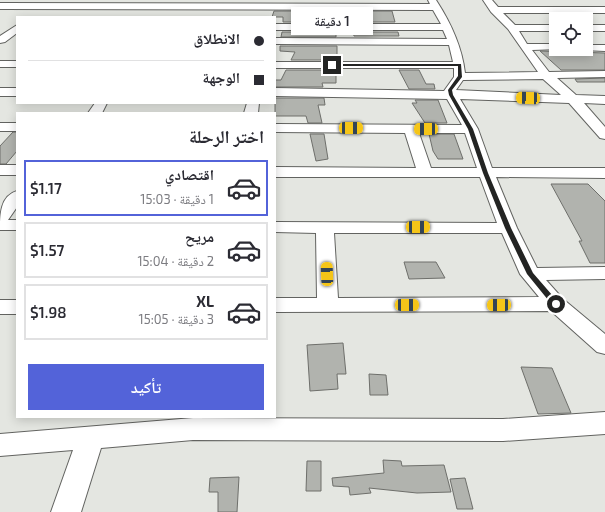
<!DOCTYPE html>
<html lang="ar">
<head>
<meta charset="utf-8">
<style>
  body { margin:0; font-family:"Exo 2","Noto Naskh Arabic",sans-serif; background:#f7f7f7; color:#2b2b33; direction:rtl; height:100vh; display:flex; flex-direction:column; font-size:15px; white-space:nowrap }
  * { box-sizing:border-box; margin:0 }
  p { font-size:13px; color:#7c7c81 }
  .icon { flex:none; width:22px; height:22px; fill:none; stroke:currentColor; stroke-width:2; stroke-linecap:round; stroke-linejoin:round }
  .map { position:relative; flex:1; overflow:hidden; direction:ltr }
  .details { position:absolute; left:16px; top:112px; width:260px; height:306px; display:flex; flex-direction:column; background:#fff; border-radius:0px; box-shadow:0 2px 10px #0003; direction:rtl }
  .details>* { flex:none }
  .top-card { position:absolute; left:16px; top:16px; width:260px; height:88px; border-radius:0px; box-shadow:0 2px 10px #0003; direction:rtl; display:grid; align-content:center; height:88px; padding:0 12px; background:#fff }
  .tools { position:absolute; left:549px; top:12px; display:grid; gap:8px }
  .tools a { display:grid; place-items:center; width:44px; height:44px; border-radius:0px; background:#fff; box-shadow:0 2px 10px #0003; font-size:20px }
  .end { position:absolute; width:18px; height:18px; margin:-9px; border:5px solid #232423; background:#fff; box-shadow:0 0 0 2px #fff }
  .from { border-radius:50% }
  .bubble { position:absolute; height:28px; border-radius:0px; background:#fff; box-shadow:0 2px 10px #0003; font-size:13px; font-weight:600; line-height:28px; text-align:center; direction:rtl }
  .car { position:absolute; width:12px; height:24px; margin:-12px -6px; border-radius:5px; box-shadow:0 0 3px 1px #0007; background:linear-gradient(#f5c518 24%,#345 0 40%,#f5c518 0 76%,#345 0 86%,#f5c518 0) }
  .top-card b { display:flex; align-items:center; gap:14px; height:38px; font-size:15px }
  .top-card b+b { border-top:1px solid #e1e1e2 }
  .top-card i { width:10px; height:10px; background:#2b2b33 }
  ul { padding:0; list-style:none }
  li { display:flex; align-items:center; gap:12px; height:56px; margin:0 8px 6px; padding:0 4px; border:2px solid #e1e1e2; border-radius:0px }
  li div { flex:1 }
  li b { display:block; font-size:15px }
  li em { font-style:normal; font-weight:600 }
  li.on { border-color:#5363d9 }
  li>.icon { width:36px; height:36px; stroke-width:1.5 }
  h2 { padding:0 12px; font-size:18px; line-height:48px }
  .cta { display:flex; gap:8px; margin-top:auto; padding:8px 12px }
  .cta a { flex:1; height:46px; border-radius:0px; background:#5363d9; color:#fff; font-size:16px; font-weight:600; line-height:46px; text-align:center }
  .map>svg:first-child { display:block }
  .building { fill:#b1b3ae; stroke:#6e6f6b }
  .lines { fill:none; stroke-linecap:round; stroke-linejoin:round }
  .minor-casing { stroke:#626360; stroke-width:2 }
  .minor { fill:#fff; fill-rule:evenodd }
  .route { fill:#232423 }
</style>
</head>
<body>
<div class="map">
<svg width="605" height="512" viewBox="0 0 605 512">
  <rect width="100%" height="100%" fill="#e4e6e1"/>
  <path class="building" d="M274,11H335L336,22H283V17H272Z
    M347,11H392L395,22H350Z
    M282,32H336V37H281Z
    M353,32H398L399,36H354Z
    M280,46H337V60H291L295,52L280,51Z
    M540,51L605,53V70H561Z
    M286,70H336V83H322L323,87H275V80H281Z
    M399,70H419L426,84H434L435,89H409Z
    M605,78V82H577L575,79Z
    M275,98H324L325,105H318L322,123H308L306,116H275Z
    M415,100H438L447,123H425L412,103H417Z
    M13,132H17V151L6,164H0V146Z
    M310,134H324L328,159L316,161Z
    M429,134H454L463,159H438L433,151Z
    M551,184H588L605,201V263H590L579,241H582Z
    M404,262H436L445,278L409,279Z
    M343,343L346,374H337L338,389L310,391L307,345Z
    M521,367L552,368L571,413L538,414Z
    M369,374L386,375L388,395H370Z
    M383,460L401,461L402,466L444,465L451,492L417,493L369,488L371,493L350,495L349,487L333,486L332,478L384,473Z
    M307,461H321V491H306Z
    M239,477L237,512H218V492H209L210,478Z
    M465,478L473,509H457L450,479Z"/>
  <g class="lines">
    <defs>
      <path id="minor" d="M428,0H436C451,23 462,47 465,73L538,72L508,29L491,12L483,0H492L498,7H605V13H503L515,25H556V31H519L527,44H556V49H560L532,50L549,72L605,71V77L557,78L576,95L605,96V104L584,103L605,127V139L600,138L569,103L460,99L478,129L492,168H605V178L496,177L517,228L537,268L605,267V279L546,280L563,299L605,334V354L597,352L551,311L275,312V298H317L316,233L275,232V222L497,223L480,177H275V167L416,168L405,133L275,132V124L462,125L447,99L275,96V88L444,91L454,77V68H275V62H453L449,45L275,44V38L447,39L443,30H275V24H441L433,10L0,9V3L430,4ZM543,79L561,95L456,90L463,80ZM419,133H465L477,168H431ZM334,233H502L520,274L539,297L338,298Z
        M17,25V33L5,42L0,43V36Z
        M586,25H605V31H586Z
        M586,45H605V51L582,50L581,49H586Z
        M0,61H17V67H0Z
        M0,88H17V96H0Z
        M95,103H107L102,113H88Z
        M247,103H259L258,113H244Z
        M0,123H17V131H0Z
        M0,165H17V175H0Z
        M17,191V207L8,220H17V230H0C0,215 0,196 17,191Z
        M0,300H17V314H0Z
        M605,412V434L503,441L193,440L101,448L81,512H51L73,450L0,456V434L193,418L503,419Z"/>
    </defs>
    <use href="#minor" class="minor-casing"/>
    <use href="#minor" class="minor"/>
  </g>
  <path class="route" d="M332,64H461L462,77L452,90L453,95L473,129L488,173L511,228L533,273L559,303V306H553L527,274L505,228L483,173L468,129L449,95L448,90L458,76V66H331Z"/>
</svg>
<div class="tools">
<a><svg class="icon" aria-label="locate" viewBox="0 0 24 24"><circle cx="12" cy="12" r="6"/><path d="M12 2v4M12 18v4M2 12h4M18 12h4"/></svg></a>
</div>
<i class="end from" style="left:556px;top:304px"></i>
<i class="end" style="left:332px;top:65px"></i>
<div class="bubble" style="left:291px;top:7px;width:82px">1 دقيقة</div>
<i class="car" style="left:528px;top:98px;rotate:272deg"></i>
<i class="car" style="left:351px;top:128px;rotate:90deg"></i>
<i class="car" style="left:426px;top:129px;rotate:270deg"></i>
<i class="car" style="left:418px;top:227px;rotate:90deg"></i>
<i class="car" style="left:327px;top:274px;rotate:358deg"></i>
<i class="car" style="left:407px;top:305px;rotate:90deg"></i>
<i class="car" style="left:499px;top:305px;rotate:269deg"></i>
<div class="top-card">
<b><i class="from"></i>الانطلاق</b>
<b><i></i>الوجهة</b>
</div>
<section class="details">
<h2>اختر الرحلة</h2>
<ul>
<li class="on"><svg class="icon" aria-label="car" viewBox="0 0 24 24"><path d="M5 17H2v-5l4-1 3-4h7l3 4 3 1v5h-3M9 17h6M6 11h13"/><circle cx="7" cy="17" r="2"/><circle cx="17" cy="17" r="2"/></svg><div><b>اقتصادي</b><p>1 دقيقة · 15:03</p></div><em>$1.17</em></li>
<li><svg class="icon" aria-label="car" viewBox="0 0 24 24"><path d="M5 17H2v-5l4-1 3-4h7l3 4 3 1v5h-3M9 17h6M6 11h13"/><circle cx="7" cy="17" r="2"/><circle cx="17" cy="17" r="2"/></svg><div><b>مريح</b><p>2 دقيقة · 15:04</p></div><em>$1.57</em></li>
<li><svg class="icon" aria-label="car" viewBox="0 0 24 24"><path d="M5 17H2v-5l4-1 3-4h7l3 4 3 1v5h-3M9 17h6M6 11h13"/><circle cx="7" cy="17" r="2"/><circle cx="17" cy="17" r="2"/></svg><div><b>XL</b><p>3 دقيقة · 15:05</p></div><em>$1.98</em></li>
</ul>
<div class="cta"><a>تأكيد</a></div>
</section>
</div>
</body>
</html>
